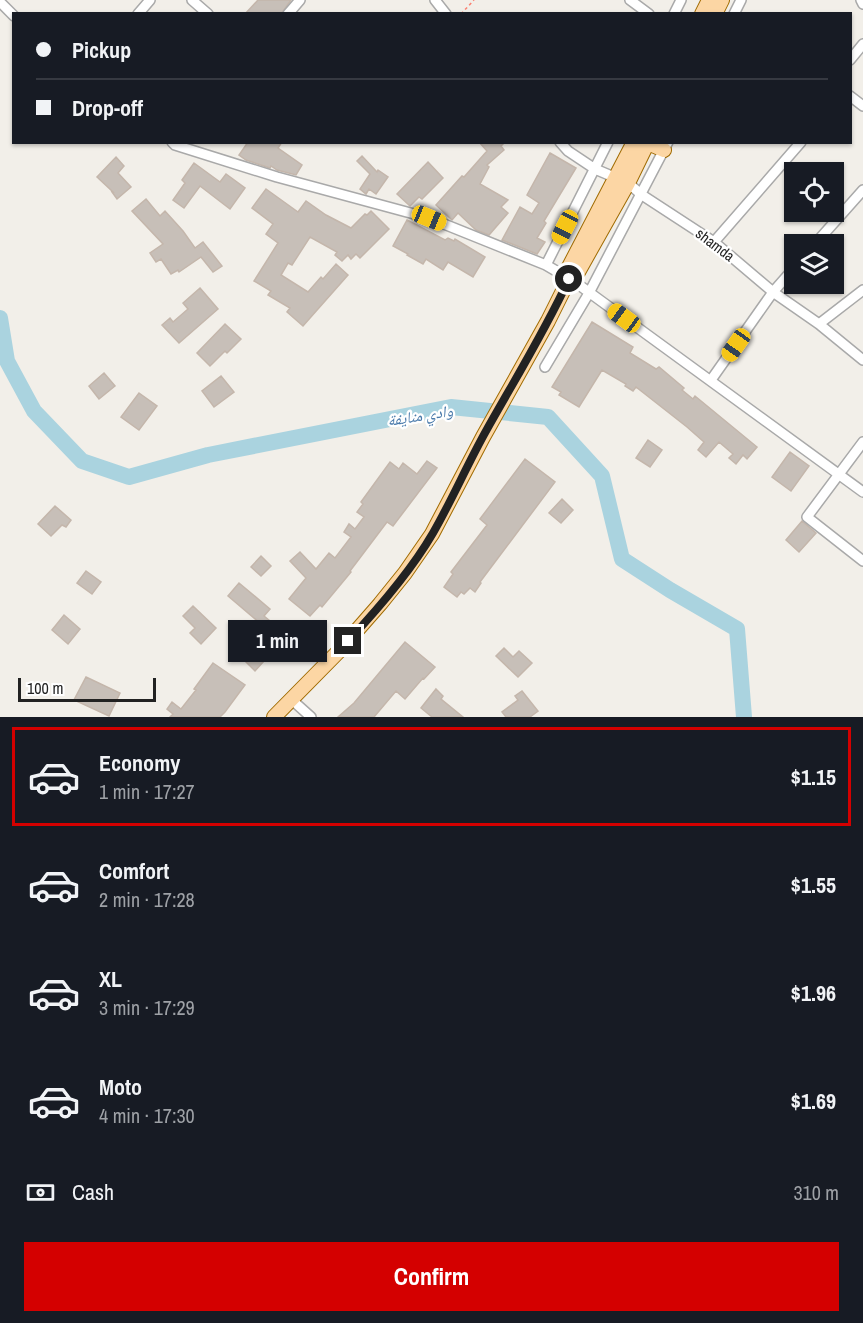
<!DOCTYPE html>
<html lang="en">
<head>
<meta charset="utf-8">
<style>
  body { margin:0; font-family:"Archivo Narrow","Noto Naskh Arabic",sans-serif; background:#20242c; color:#f1f3f6; height:100vh; display:flex; flex-direction:column; font-size:22px; white-space:nowrap }
  * { box-sizing:border-box; margin:0 }
  p { font-size:20px; color:#9ea1a6 }
  .icon { flex:none; width:33px; height:33px; fill:none; stroke:currentColor; stroke-width:2; stroke-linecap:round; stroke-linejoin:round }
  .map { position:relative; height:717px; overflow:hidden }
  .drawer { display:flex; flex-direction:column; background:#171b24; flex:1 }
  .drawer>* { flex:none }
  .top-card { position:absolute; left:12px; top:12px; width:840px; height:132px; border-radius:0px; box-shadow:0 2px 4px #0004; display:grid; align-content:center; height:132px; padding:0 24px; background:#171b24 }
  .buttons { position:absolute; left:784px; top:162px; display:grid; gap:12px }
  .buttons a { display:grid; place-items:center; width:60px; height:60px; border-radius:0px; background:#171b24; box-shadow:0 2px 4px #0004; font-size:30px }
  .scale { position:absolute; left:18px; bottom:15px; width:138px; box-sizing:border-box; padding-left:6px; border:3px solid #222; border-top:0; font-size:16px; line-height:21px; white-space:nowrap; color:#222; -webkit-text-stroke:4px #fff; paint-order:stroke }
  .end { position:absolute; width:27px; height:27px; margin:-14px; border:8px solid #222; background:#fff; box-shadow:0 0 0 3px #fff }
  .from { border-radius:50% }
  .bubble { position:absolute; height:42px; border-radius:0px; background:#171b24; box-shadow:0 2px 4px #0004; font-size:20px; font-weight:800; line-height:42px; text-align:center }
  .car { position:absolute; width:18px; height:36px; margin:-18px -9px; border-radius:8px; box-shadow:0 0 4px 2px #0007; background:linear-gradient(#f5c518 24%,#345 0 40%,#f5c518 0 76%,#345 0 86%,#f5c518 0) }
  .top-card b { display:flex; align-items:center; gap:21px; height:57px; font-size:22px }
  .top-card b+b { border-top:2px solid #363941 }
  .top-card i { width:15px; height:15px; background:#f1f3f6 }
  ul { padding:10px 0 0; list-style:none }
  li { display:flex; align-items:center; gap:18px; height:99px; margin:0 12px 9px; padding:0 12px; border:3px solid transparent; border-radius:0px }
  li div { flex:1 }
  li b { display:block; font-size:22px }
  li em { font-style:normal; font-weight:800 }
  li.on { border-color:#d40000 }
  li>.icon { width:54px; height:54px; stroke-width:1.5 }
  .pay { display:flex; align-items:center; gap:15px; height:66px; padding:0 24px; font-size:22px }
  .pay p { margin-inline-start:auto }
  .button { display:flex; gap:12px; margin-top:auto; padding:12px 24px }
  .button a { flex:1; height:69px; border-radius:0px; background:#d40000; color:#fff; font-size:24px; font-weight:800; line-height:69px; text-align:center }
  .map>svg:first-child { display:block }
  .lines { fill:none; stroke-linecap:round; stroke-linejoin:round }
  .river { stroke:#aad3df; stroke-width:16 }
  .building { fill:#c7bfb8; stroke:#c4b6ab; stroke-width:1.5 }
  .minor-casing { stroke:#a9a9a9; stroke-width:12 }
  .primary-casing { stroke:#a06b00; stroke-width:16 }
  .path { stroke:#fa8072; stroke-width:1.5; stroke-dasharray:3 3; stroke-linecap:butt }
  .minor { stroke:#fff; stroke-width:9 }
  .primary { stroke:#fcd6a4; stroke-width:14 }
  .route { stroke:#222; stroke-width:8 }
  .labels { text-anchor:middle; stroke-width:4.5; stroke-linejoin:round; paint-order:stroke }
  .street-label { font-size:15px; fill:#222; stroke:#fff }
  .water-label { font-size:16px; font-style:italic; fill:#4a7aab; stroke:#fff }
</style>
</head>
<body>
<div class="map">
<svg width="863" height="717" viewBox="0 0 863 717">
  <rect width="100%" height="100%" fill="#f2efe9"/>
  <g class="lines">
    <path class="river" d="M0,318L7,361L34,411L82,461L129,477L208,455L451,407L548,417L602,476L622,559L670,590L737,629L744,717"/>
  </g>
  <path class="building" d="M258,0H291L281,14H245Z
    M248,142H282L278,148L302,165L296,175L277,170L271,166L270,168L246,160L239,155Z
    M479,142H505L501,146L504,150L487,165L489,167L480,184L508,200L501,207L508,213L489,235L476,230L458,213L452,220L436,205L462,176L464,177L487,151Z
    M550,153L576,168L544,221L546,223L537,238L545,242L537,254L502,240L520,207L532,214L539,203L527,195Z
    M362,156L377,172L378,170L388,177L376,194L369,189L366,194L360,189L370,174L357,161Z
    M116,157L124,166L118,173L131,187L117,199L112,192H113L97,177Z
    M428,162L443,178L422,199L419,197L410,206L397,194Z
    M194,163L220,182L226,174L245,188L230,209L200,186L184,208L173,200L185,183L182,180Z
    M266,189L298,212L306,201L326,215L351,228L365,214L367,215L371,211L389,229L360,258L356,254L351,259L348,255L342,261L335,255L337,252L310,237L292,265L288,263L281,275L308,292L321,277L323,279L336,264L348,275L303,326L287,312L290,308L268,295L271,291L254,281L278,243L266,234L273,224L252,208Z
    M146,199L160,216L165,211L183,231L195,248L203,242L222,266L213,272L201,257L179,272L178,270L171,274L161,259L156,262L150,253L163,244L132,211Z
    M407,220L445,240L448,238L454,241L455,239L485,257L473,277L448,262L443,270L426,259L423,264L407,255L408,254L393,246Z
    M200,288L218,309L179,343L162,325L170,318L173,322L188,309L183,303Z
    M592,322L633,347L630,353L656,369L659,367L684,388L682,390L693,399L695,396L757,447L747,459L743,455L736,464L729,458L733,454L719,442L706,457L698,450L704,442L687,427L636,387L633,391L625,386L626,384L602,370L579,407L559,395L561,392L552,387Z
    M225,324L241,339L227,353L225,351L210,366L197,353Z
    M104,373L115,386L99,399L89,386Z
    M221,376L234,392L214,407L202,391Z
    M139,393L157,406L139,430L121,417Z
    M648,440L662,450L650,467L636,458Z
    M790,452L809,466L791,491L772,477Z
    M525,459L555,482L480,582L481,583L475,592L470,588L464,594L461,592L457,597L444,587L453,574L451,572L487,525L480,519Z
    M427,461L437,468L393,526L387,522L350,571L351,572L322,607L320,605L310,616L289,599L306,578L290,561L300,552L316,569L329,553L335,558L351,537L344,532L349,524L355,529L364,517L357,512L363,504L361,502L390,462L399,469L403,463L417,474Z
    M562,499L573,510L561,523L549,513Z
    M55,506L71,520L66,527L62,525L51,536L38,524Z
    M802,521L816,533L799,552L786,540Z
    M261,556L271,566L261,576L251,567Z
    M86,571L101,582L92,594L77,583Z
    M239,583L270,609L264,616L275,625L278,622L288,631L291,627L297,632L286,643L283,640L255,671L243,659L249,652L246,649L252,642L254,644L267,629L228,596Z
    M193,606L216,628L201,644L190,633L195,628L183,616Z
    M64,615L80,629L68,644L52,630Z
    M405,642L435,667L424,679L423,678L405,699L396,691L374,717H338L354,703Z
    M504,648L513,657L519,651L532,663L518,677L496,656Z
    M213,663L245,685L225,712L220,717H170L173,714L167,709L172,702L181,709L196,690L194,689Z
    M86,677L120,693L109,716L74,700Z
    M436,689L443,696L441,699L463,717H432L421,708Z
    M522,691L538,711L530,717H506L502,712L518,700L515,696Z"/>
  <g class="lines">
    <defs>
      <path id="minor" d="M192,0L208,14
        M435,0L446,14
        M630,0L649,14
        M861,0L863,4
        M0,2L14,16
        M138,14L150,0
        M288,14L300,0
        M674,14L681,0
        M734,14L741,0
        M850,60L863,44
        M850,96L863,106
        M172,142L175,145L277,177L429,218L546,265L575,282L863,492
        M560,142L568,151L595,169L628,183L642,195L714,242L773,292L819,324L863,360
        M714,242L801,142
        M815,244L863,190
        M546,265L608,142
        M819,324L863,290
        M545,367L589,293L668,142
        M711,380L773,292L795,267
        M863,442L807,517L863,561
        M292,700L311,717"/>
      <path id="primary" d="M702,14L709,0
        M715,14L722,0
        M648,143L664,150
        M569,279V267L634,142
        M274,717L338,652L380,604L405,573L432,534L483,437L548,321L569,279L578,272L628,183L648,142"/>
    </defs>
    <use href="#minor" class="minor-casing"/>
    <use href="#primary" class="primary-casing"/>
    <path class="path" d="M461,14L474,0"/>
    <use href="#minor" class="minor"/>
    <use href="#primary" class="primary"/>
  </g>
  <g class="lines">
    <path class="route" d="M348,641C378,609 411,571 433,533C452,500 467,465 486,431C514,381 545,331 569,279"/>
  </g>
  <g class="labels">
    <g class="street-label">
      <text transform="translate(715 245) rotate(37)" y="5">shamda</text>
    </g>
    <g class="water-label">
      <text transform="translate(420 415) rotate(-9)" y="6">وادي منايفة</text>
    </g>
  </g>
</svg>
<div class="buttons">
<a><svg class="icon" aria-label="locate" viewBox="0 0 24 24"><circle cx="12" cy="12" r="6"/><path d="M12 2v4M12 18v4M2 12h4M18 12h4"/></svg></a>
<a><svg class="icon" aria-label="layers" viewBox="0 0 24 24"><path d="M12 4l9 5-9 5-9-5zM3 14l9 5 9-5"/></svg></a>
</div>
<div class="scale">100 m</div>
<i class="end from" style="left:569px;top:279px"></i>
<i class="end" style="left:348px;top:641px"></i>
<div class="bubble" style="left:228px;top:620px;width:99px">1 min</div>
<i class="car" style="left:429px;top:218px;rotate:112deg"></i>
<i class="car" style="left:565px;top:227px;rotate:207deg"></i>
<i class="car" style="left:624px;top:318px;rotate:306deg"></i>
<i class="car" style="left:736px;top:345px;rotate:215deg"></i>
<div class="top-card">
<b><i class="from"></i>Pickup</b>
<b><i></i>Drop-off</b>
</div>
</div>
<section class="drawer">
<ul>
<li class="on"><svg class="icon" aria-label="car" viewBox="0 0 24 24"><path d="M5 17H2v-5l4-1 3-4h7l3 4 3 1v5h-3M9 17h6M6 11h13"/><circle cx="7" cy="17" r="2"/><circle cx="17" cy="17" r="2"/></svg><div><b>Economy</b><p>1 min · 17:27</p></div><em>$1.15</em></li>
<li><svg class="icon" aria-label="car" viewBox="0 0 24 24"><path d="M5 17H2v-5l4-1 3-4h7l3 4 3 1v5h-3M9 17h6M6 11h13"/><circle cx="7" cy="17" r="2"/><circle cx="17" cy="17" r="2"/></svg><div><b>Comfort</b><p>2 min · 17:28</p></div><em>$1.55</em></li>
<li><svg class="icon" aria-label="car" viewBox="0 0 24 24"><path d="M5 17H2v-5l4-1 3-4h7l3 4 3 1v5h-3M9 17h6M6 11h13"/><circle cx="7" cy="17" r="2"/><circle cx="17" cy="17" r="2"/></svg><div><b>XL</b><p>3 min · 17:29</p></div><em>$1.96</em></li>
<li><svg class="icon" aria-label="car" viewBox="0 0 24 24"><path d="M5 17H2v-5l4-1 3-4h7l3 4 3 1v5h-3M9 17h6M6 11h13"/><circle cx="7" cy="17" r="2"/><circle cx="17" cy="17" r="2"/></svg><div><b>Moto</b><p>4 min · 17:30</p></div><em>$1.69</em></li>
</ul>
<div class="pay"><svg class="icon" aria-label="cash" viewBox="0 0 24 24"><path d="M3 7h18v10H3z"/><circle cx="12" cy="12" r="2"/></svg>Cash<p>310 m</p></div>
<div class="button"><a>Confirm</a></div>
</section>
</body>
</html>
